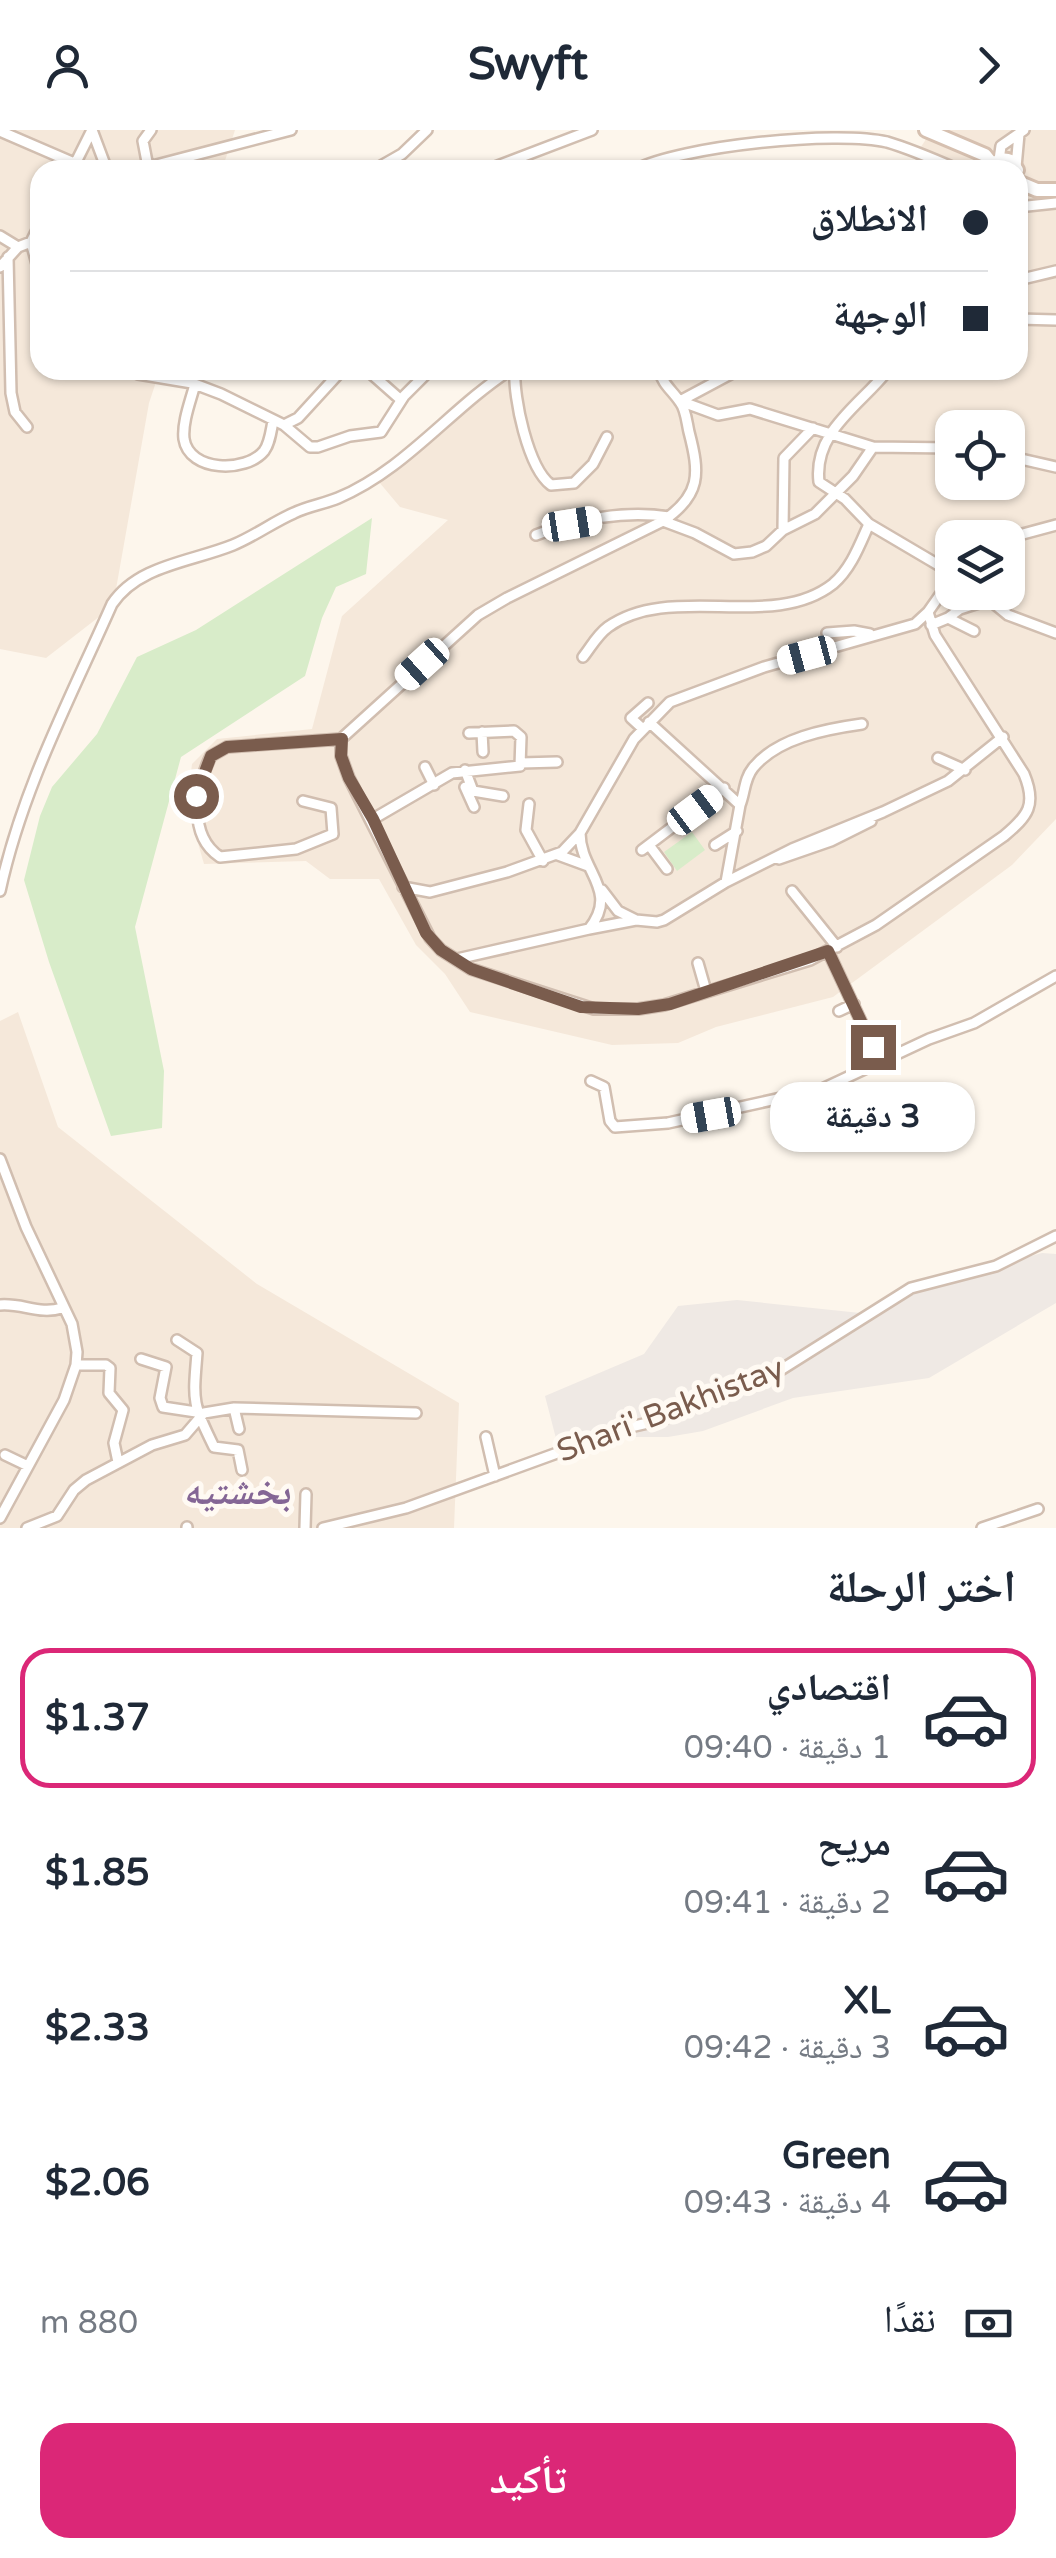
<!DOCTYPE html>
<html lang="ar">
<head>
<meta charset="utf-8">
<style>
  body { margin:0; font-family:"Varela Round","Noto Naskh Arabic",sans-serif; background:#f2f2f3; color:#1f2937; direction:rtl; height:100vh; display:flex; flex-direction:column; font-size:38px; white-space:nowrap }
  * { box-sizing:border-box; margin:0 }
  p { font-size:32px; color:#747a83 }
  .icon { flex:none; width:55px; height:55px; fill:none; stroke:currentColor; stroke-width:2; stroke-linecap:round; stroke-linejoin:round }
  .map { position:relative; height:1398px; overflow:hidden; direction:ltr }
  .drawer { display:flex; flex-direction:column; background:#fff; flex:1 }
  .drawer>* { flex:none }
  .guide { position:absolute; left:30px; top:30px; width:998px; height:220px; border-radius:30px; box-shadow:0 2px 8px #0004; direction:rtl; display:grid; align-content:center; height:220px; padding:0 40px; background:#fff }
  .fabs { position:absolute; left:935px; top:280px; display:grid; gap:20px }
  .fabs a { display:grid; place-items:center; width:90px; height:90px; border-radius:20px; background:#fff; box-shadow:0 2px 8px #0004; font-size:50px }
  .end { position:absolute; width:45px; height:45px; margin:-22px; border:12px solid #7a5c4d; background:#fff; box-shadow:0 0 0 5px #fff }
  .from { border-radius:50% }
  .bubble { position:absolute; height:70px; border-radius:30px; background:#fff; box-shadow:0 2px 8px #0004; font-size:32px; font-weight:700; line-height:70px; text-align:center; direction:rtl }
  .car { position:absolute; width:30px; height:60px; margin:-30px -15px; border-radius:12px; box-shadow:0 0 8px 2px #0007; background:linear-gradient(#fff 24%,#345 0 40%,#fff 0 76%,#345 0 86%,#fff 0) }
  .guide b { display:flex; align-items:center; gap:35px; height:95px; font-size:38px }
  .guide b+b { border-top:2px solid #e0e1e3 }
  .guide i { width:25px; height:25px; background:#1f2937 }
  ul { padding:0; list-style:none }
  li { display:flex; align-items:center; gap:30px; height:140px; margin:0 20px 15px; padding:0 20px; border:5px solid transparent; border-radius:30px }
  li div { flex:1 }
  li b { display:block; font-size:38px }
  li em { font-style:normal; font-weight:700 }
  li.on { border-color:#db2777 }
  li>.icon { width:90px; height:90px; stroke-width:1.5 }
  h2 { padding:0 40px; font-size:45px; line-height:120px }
  .pay { display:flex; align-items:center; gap:25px; height:110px; padding:0 40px; font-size:38px }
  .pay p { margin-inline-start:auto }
  .action { display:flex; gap:20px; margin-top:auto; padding:20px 40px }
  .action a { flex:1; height:115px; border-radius:30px; background:#db2777; color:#fff; font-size:40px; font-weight:700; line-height:115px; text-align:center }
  header { display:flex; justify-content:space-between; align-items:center; height:130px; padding:0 40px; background:#fff; font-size:45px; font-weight:700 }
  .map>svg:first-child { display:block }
  .residential { fill:#f5e8da; fill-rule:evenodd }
  .industrial { fill:#efe9e4 }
  .green { fill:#d8ecc9 }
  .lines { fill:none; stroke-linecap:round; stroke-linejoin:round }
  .street-casing { stroke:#d1beb0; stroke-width:14 }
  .secondary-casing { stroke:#d6c0b0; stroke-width:18 }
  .street { stroke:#fff; stroke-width:9 }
  .secondary { stroke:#fff; stroke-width:12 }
  .route { stroke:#7a5c4d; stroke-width:12 }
  .labels { text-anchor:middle; stroke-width:10; stroke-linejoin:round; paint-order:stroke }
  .street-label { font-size:32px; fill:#7a5c4d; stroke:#fffaf3 }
  .quarter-label { font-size:38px; font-weight:bold; fill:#846695; stroke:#fffaf3 }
</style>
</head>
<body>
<header><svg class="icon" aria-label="forward" viewBox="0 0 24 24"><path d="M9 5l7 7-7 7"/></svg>Swyft<svg class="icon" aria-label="person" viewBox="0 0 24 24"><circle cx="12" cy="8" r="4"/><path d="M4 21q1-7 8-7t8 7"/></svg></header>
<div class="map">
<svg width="1056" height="1398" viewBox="0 0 1056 1398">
  <rect width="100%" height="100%" fill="#fdf6ec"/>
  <path class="residential" d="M0,0H235L222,40H40V240H160L149,273L113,476L46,528L0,519Z
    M932,0H1056V689L1012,735L833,867L716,897L678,913L612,915L470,882L445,844L416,815L379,749H330L306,731L204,734L187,675L192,634L217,609L312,599L342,486L448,390L400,377L379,352L518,240H1018V40H916L915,26ZM952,298H1008V352H952ZM952,408H1008V462H952Z
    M18,882L58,997L257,1154L459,1273L454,1398H0V891Z"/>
  <path class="industrial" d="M1042,1123L1056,1124V1173L929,1248L793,1268L703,1301L668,1307H596L559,1320L545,1266L644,1224L678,1176L737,1170L870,1184L916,1158Z"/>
  <path class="green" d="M372,388L366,444L336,457L322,488L305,546L181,627L135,797L164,941L162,998L111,1006L49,832L24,750L40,686L52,657L97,604L137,527L196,500Z
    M692,702L705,720L677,741L664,722Z"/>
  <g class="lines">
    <defs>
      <path id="street" d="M92,0L107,40
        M0,1L74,33
        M999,30L1001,16L1024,0
        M148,37L143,11L151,0
        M1016,37L1019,4
        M72,40L92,0
        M137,40L291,0
        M374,40L402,24L427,0
        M487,40L592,0
        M635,40C680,16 837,0 887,12C911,19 936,30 959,40
        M1018,77L1056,73
        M40,94L31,112L40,145
        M0,106L18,117
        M8,127L11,263L15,282L27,297
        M0,137L18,117L31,112
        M1018,150L1056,141
        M1018,189L1056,190
        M122,240L141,241
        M367,240L401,270
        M515,240C513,267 528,338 551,355L574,353L593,334L607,307
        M659,240C663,255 672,260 680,272C686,279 687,294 689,302C700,344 701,365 663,391L507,468L478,485L341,609V626L349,648L430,808L441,820L471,839L594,879H638L664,875L810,830L876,795L1004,706C1028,686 1037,675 1024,644L935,505L928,482
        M888,240C861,275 813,301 819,352L845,369L869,394L952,443
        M138,244L192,253L221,264L284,295L310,317H318L350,306L381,302L404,266L430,240
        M195,254C191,270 182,292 184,309C189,342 246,343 264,321C270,313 271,301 273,291
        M680,271L718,285L750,279L873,317L952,318
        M680,271L738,240
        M284,295L298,288L342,240
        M1008,326L1056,337
        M663,391L695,403L734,424L752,422L766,416L783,400L815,384L853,346L873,317
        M783,400L784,328L813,298
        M536,405C575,389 627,380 669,387
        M1008,408L1056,395
        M980,462L1008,485L1056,503
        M948,488L960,479L988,470
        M931,495L948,488L974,501
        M827,503L854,501L870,504
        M583,527C591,517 597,505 608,497C671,452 772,502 833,454C851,439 860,414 869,394
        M649,592L740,675L726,752
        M643,599L631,588L648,573
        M482,602L483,622
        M938,628L965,640
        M521,633L557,632
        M425,637L434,655
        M465,640L473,661L503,666
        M465,657L474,677
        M303,671L331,678L333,704L296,719L220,727C187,705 196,656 211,626L227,617L341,609
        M529,674L526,700L543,731
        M740,675C745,663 744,649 753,638C777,608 826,599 862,594
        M373,689L452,643L520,636L521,607L514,601L469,603
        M580,703C580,742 620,760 589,799
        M649,715L667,739
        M715,715L737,701
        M642,720L724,658
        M558,725L588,736
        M779,729L831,711L871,691
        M403,757L430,762L507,742L562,722L580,703L634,609L670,572L764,537L915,494L928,482L952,448
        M602,760L618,781L636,790
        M0,761C22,659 70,569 112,474C138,435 191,432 233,415C255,406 273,392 294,383C308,376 324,374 338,368C405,340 450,279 510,240
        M792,761L837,817
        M828,821L873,917L883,930
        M457,829L589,799L636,790L657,792L664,790L726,752L792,719L883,682L948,651L1003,607
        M698,833L706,861
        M839,881L854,874
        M591,951L604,957L610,991L615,997L668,993L822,959L929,909L974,893L1056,846
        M0,1029L26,1097L72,1194L77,1222L76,1235L64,1270L0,1388
        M0,1175C23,1173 39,1185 62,1178
        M177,1210L197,1223C193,1272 192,1272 214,1317L238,1320L242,1340
        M141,1229L166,1237L160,1268L163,1277L196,1282
        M76,1235H106L110,1238L109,1263L123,1280L114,1313L118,1332
        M234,1278L239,1299
        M486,1307L495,1346
        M5,1325L28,1336
        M187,1397V1398
        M27,1398L57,1386L74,1360L86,1350L152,1315L185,1305L204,1283L234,1278L416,1283
        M305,1398L306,1364
        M323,1398L406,1378L626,1298L661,1290L779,1241L911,1158L996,1136L1056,1106
        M982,1398L1038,1379"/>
      <path id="secondary" d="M926,0L985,25L993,35
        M990,40C994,31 1002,27 1011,31L1017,40
        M1018,52L1037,60H1056"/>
    </defs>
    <use href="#street" class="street-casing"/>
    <use href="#secondary" class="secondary-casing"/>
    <use href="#street" class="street"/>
    <use href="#secondary" class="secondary"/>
  </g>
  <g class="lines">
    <path class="route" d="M196,666L211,626L227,617L342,609L341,626L349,648L373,689L426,803L441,820L471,839L581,877L638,879L670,874L828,821L873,917"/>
  </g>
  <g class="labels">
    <g class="street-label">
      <text transform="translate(670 1279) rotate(-21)" y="11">Shari' Bakhistay</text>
    </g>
    <g class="quarter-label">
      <text x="238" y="1374">بخشتيه</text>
    </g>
  </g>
</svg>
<div class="fabs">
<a><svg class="icon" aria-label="locate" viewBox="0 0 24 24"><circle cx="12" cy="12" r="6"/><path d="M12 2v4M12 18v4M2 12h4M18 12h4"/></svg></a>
<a><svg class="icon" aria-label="layers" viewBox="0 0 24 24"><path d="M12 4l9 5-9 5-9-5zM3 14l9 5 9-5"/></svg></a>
</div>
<i class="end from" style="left:196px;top:666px"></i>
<i class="end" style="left:873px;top:917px"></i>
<div class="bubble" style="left:770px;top:952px;width:205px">3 دقيقة</div>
<i class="car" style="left:572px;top:394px;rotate:81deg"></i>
<i class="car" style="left:807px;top:525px;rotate:255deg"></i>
<i class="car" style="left:422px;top:534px;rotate:228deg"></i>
<i class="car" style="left:695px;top:680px;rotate:53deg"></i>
<i class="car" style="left:711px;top:985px;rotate:260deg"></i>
<div class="guide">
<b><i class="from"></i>الانطلاق</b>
<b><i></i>الوجهة</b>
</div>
</div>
<section class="drawer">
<h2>اختر الرحلة</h2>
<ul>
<li class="on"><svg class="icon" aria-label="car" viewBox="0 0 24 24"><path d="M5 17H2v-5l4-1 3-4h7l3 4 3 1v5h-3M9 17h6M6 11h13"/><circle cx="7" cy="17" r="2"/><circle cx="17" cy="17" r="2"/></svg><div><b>اقتصادي</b><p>1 دقيقة · 09:40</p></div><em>$1.37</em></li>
<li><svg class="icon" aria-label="car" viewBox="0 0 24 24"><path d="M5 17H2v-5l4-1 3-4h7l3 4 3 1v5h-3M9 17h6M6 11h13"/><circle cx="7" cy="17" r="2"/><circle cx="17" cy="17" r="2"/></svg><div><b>مريح</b><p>2 دقيقة · 09:41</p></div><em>$1.85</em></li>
<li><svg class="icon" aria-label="car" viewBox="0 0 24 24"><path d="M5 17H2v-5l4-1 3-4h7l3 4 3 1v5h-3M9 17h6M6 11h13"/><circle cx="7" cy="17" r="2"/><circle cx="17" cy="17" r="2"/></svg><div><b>XL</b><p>3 دقيقة · 09:42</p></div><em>$2.33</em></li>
<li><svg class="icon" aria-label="car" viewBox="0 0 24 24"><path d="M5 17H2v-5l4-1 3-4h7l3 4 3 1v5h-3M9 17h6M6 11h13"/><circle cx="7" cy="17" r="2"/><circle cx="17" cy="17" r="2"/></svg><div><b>Green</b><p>4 دقيقة · 09:43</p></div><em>$2.06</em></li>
</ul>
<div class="pay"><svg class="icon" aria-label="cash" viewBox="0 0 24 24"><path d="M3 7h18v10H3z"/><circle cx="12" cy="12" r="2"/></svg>نقدًا<p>880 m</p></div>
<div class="action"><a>تأكيد</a></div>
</section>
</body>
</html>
